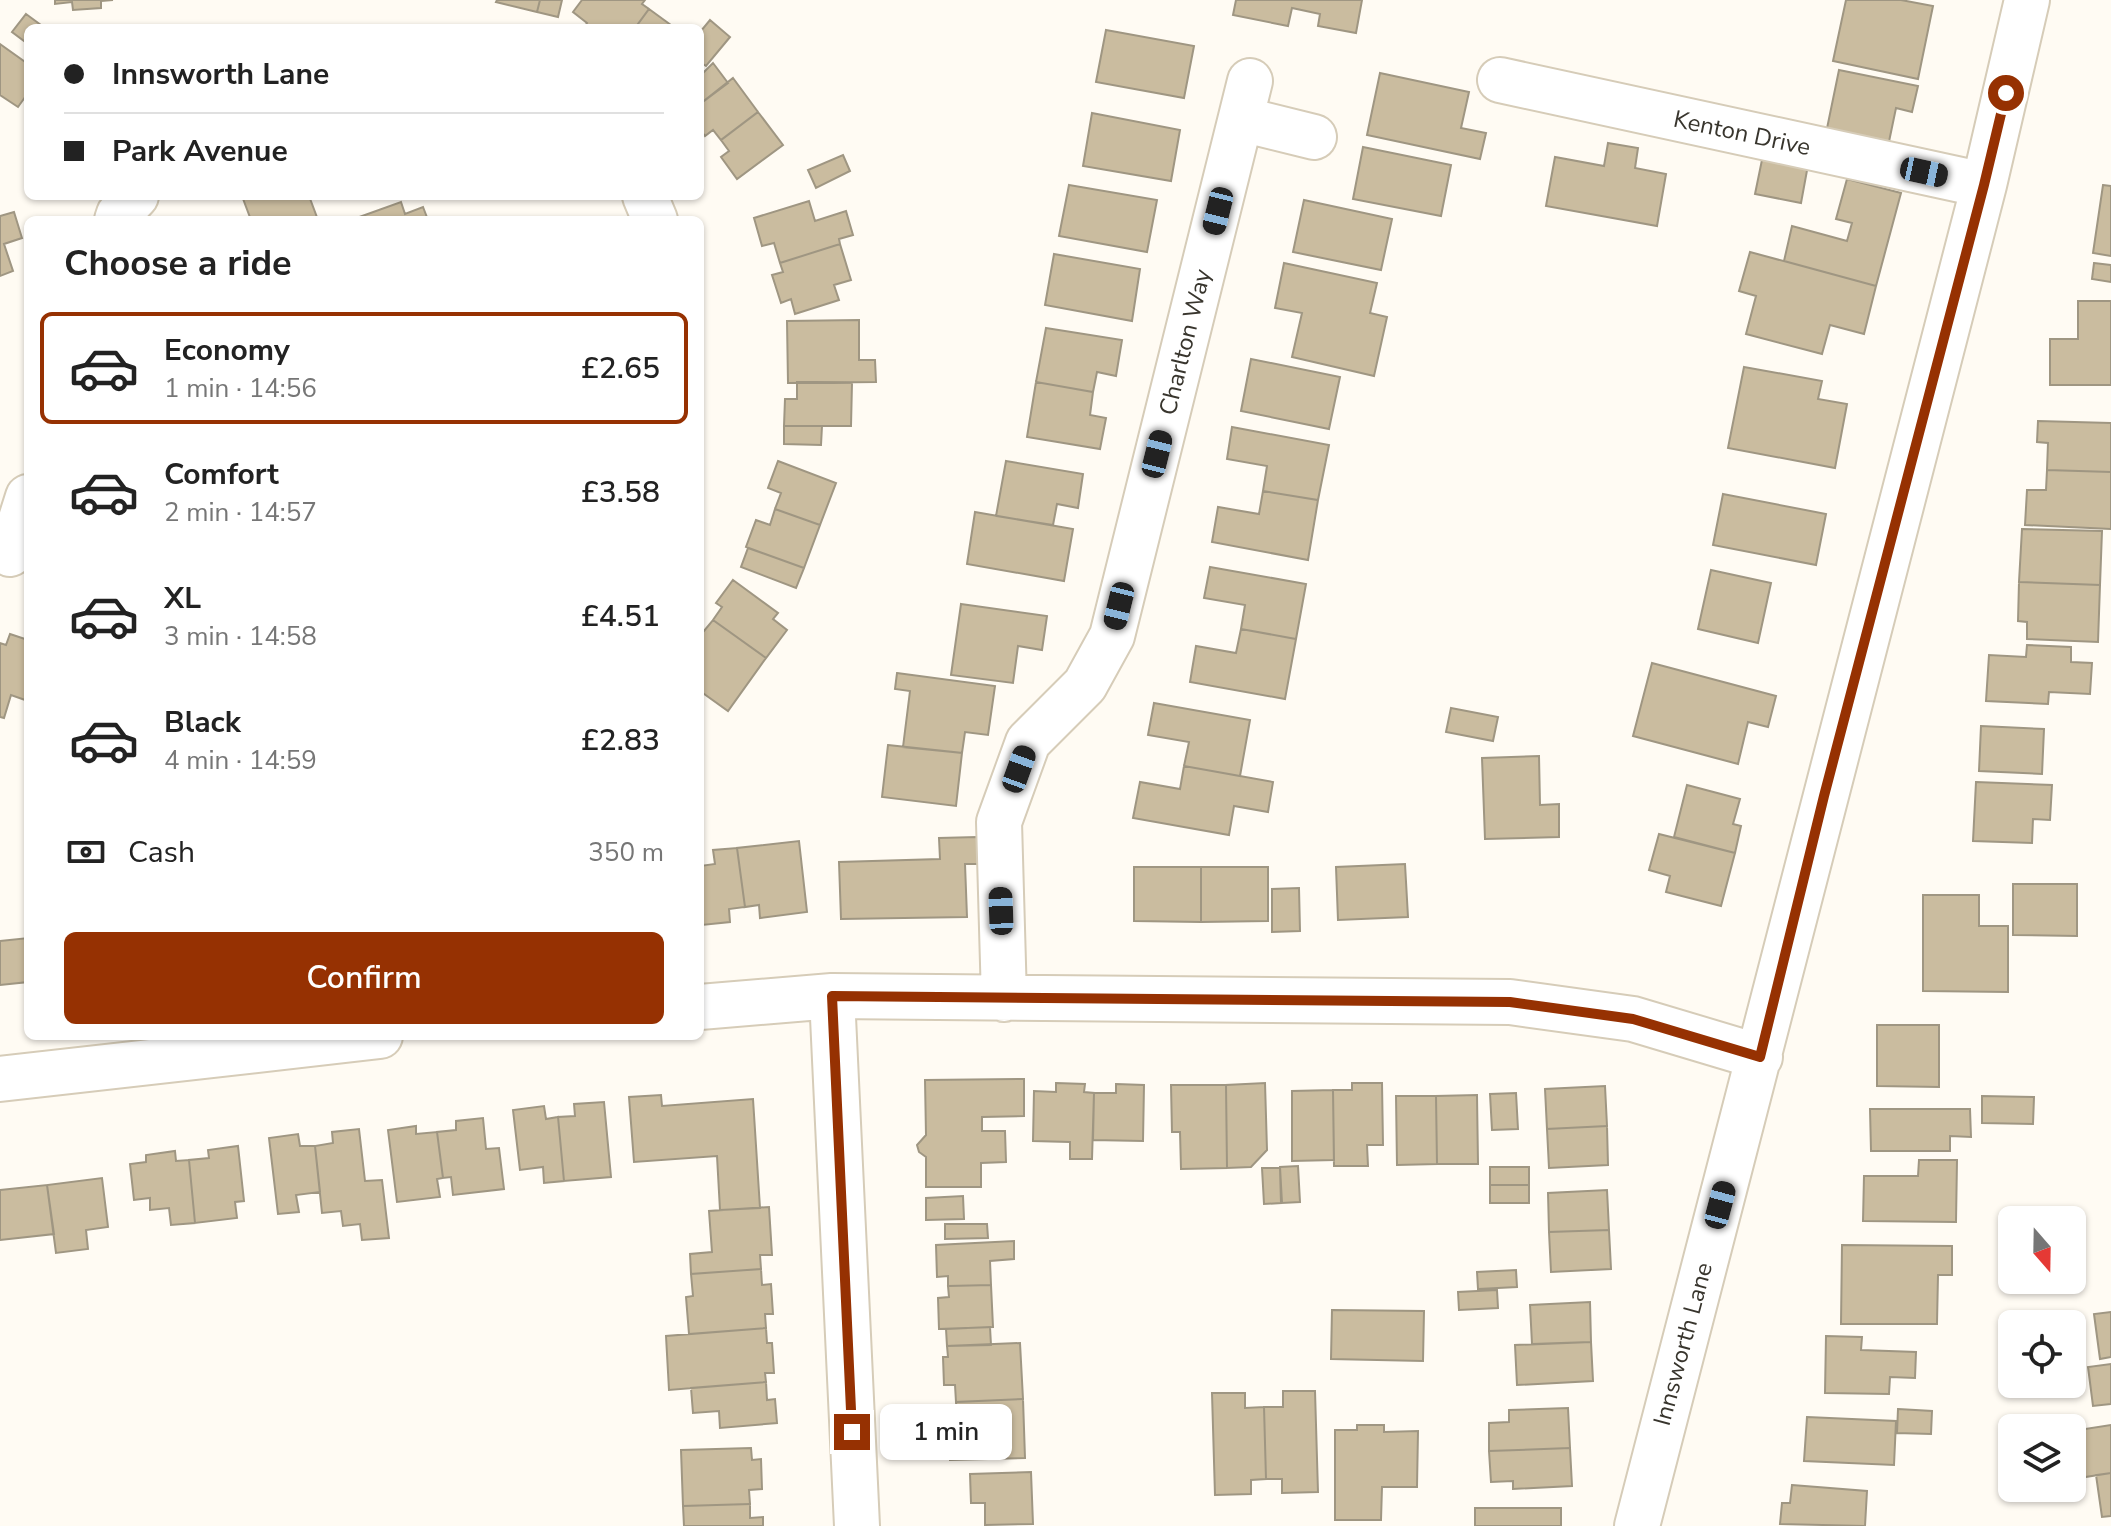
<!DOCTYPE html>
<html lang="en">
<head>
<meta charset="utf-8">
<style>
  body { margin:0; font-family:"Nunito Sans",sans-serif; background:#f2f2f2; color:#222; height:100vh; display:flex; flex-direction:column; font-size:30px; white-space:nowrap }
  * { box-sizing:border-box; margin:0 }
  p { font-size:26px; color:#767676 }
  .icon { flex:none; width:44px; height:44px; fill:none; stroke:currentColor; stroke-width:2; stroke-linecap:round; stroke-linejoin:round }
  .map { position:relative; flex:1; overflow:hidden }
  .panel { position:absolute; left:24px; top:216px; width:680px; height:824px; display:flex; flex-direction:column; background:#fff; border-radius:12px; box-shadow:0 2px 6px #0004 }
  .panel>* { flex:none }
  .guide { position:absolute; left:24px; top:24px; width:680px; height:176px; border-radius:12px; box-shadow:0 2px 6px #0004; display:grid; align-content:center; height:176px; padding:0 40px; background:#fff }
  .needle { width:52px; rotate:160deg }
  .controls { position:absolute; left:1998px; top:1206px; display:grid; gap:16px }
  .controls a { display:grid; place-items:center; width:88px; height:88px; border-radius:12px; background:#fff; box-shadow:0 2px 6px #0004; font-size:40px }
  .end { position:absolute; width:36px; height:36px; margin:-18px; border:10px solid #963102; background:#fff; box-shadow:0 0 0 4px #fff }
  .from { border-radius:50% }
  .bubble { position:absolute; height:56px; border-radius:12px; background:#fff; box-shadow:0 2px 6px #0004; font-size:26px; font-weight:600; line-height:56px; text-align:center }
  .car { position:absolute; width:24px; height:48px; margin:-24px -12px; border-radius:10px; box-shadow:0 0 6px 2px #0007; background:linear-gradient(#222 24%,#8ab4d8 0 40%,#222 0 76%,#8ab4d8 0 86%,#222 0) }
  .guide b { display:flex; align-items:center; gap:28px; height:76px; font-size:30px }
  .guide b+b { border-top:2px solid #e0e0e0 }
  .guide i { width:20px; height:20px; background:#222 }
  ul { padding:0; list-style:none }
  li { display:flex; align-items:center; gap:24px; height:112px; margin:0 16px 12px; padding:0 24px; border:4px solid transparent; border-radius:12px }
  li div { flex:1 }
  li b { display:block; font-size:30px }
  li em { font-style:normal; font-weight:600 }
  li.active { border-color:#963102 }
  li>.icon { width:72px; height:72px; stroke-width:1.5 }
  h2 { padding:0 40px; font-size:36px; line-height:96px }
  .pay { display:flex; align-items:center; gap:20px; height:88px; padding:0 40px; font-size:30px }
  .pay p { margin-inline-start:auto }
  .button { display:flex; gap:16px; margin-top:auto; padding:16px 40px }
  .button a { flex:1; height:92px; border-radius:12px; background:#963102; color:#fff; font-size:32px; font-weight:600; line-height:92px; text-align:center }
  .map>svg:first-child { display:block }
  .building { fill:#cabc9f; stroke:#9f9682; stroke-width:2 }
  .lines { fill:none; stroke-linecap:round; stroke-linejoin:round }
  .minor-casing { stroke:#d6ccb8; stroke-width:48 }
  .minor { stroke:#fff; stroke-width:44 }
  .route { stroke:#963102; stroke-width:10 }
  .labels { text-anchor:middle; stroke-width:7; stroke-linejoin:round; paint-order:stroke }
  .street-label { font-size:24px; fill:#38352d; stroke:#fff }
</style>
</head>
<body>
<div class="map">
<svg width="2111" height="1526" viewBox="0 0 2111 1526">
  <rect width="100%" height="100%" fill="#fffbf3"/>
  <path class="building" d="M55,0H113L101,1V8L73,10L72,2L55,4Z
    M497,0H540L537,12L496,2Z
    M540,0H562L558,17L537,12Z
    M582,0H645L642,4L649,9L635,28H584L587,23L573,12Z
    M1236,0H1362L1356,33L1318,26L1320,14L1292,8L1288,26L1233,15Z
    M1846,0H1901L1933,6L1918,79L1833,61Z
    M649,9L675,28H635Z
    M26,14L45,28H28V44L12,32Z
    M710,20L730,37L706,66L700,62V32Z
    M1106,30L1194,46L1184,98L1096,82Z
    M0,44L28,64V93L18,107L0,95Z
    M713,63L728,83L700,104V76Z
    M1839,70L1918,86L1912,112L1896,108L1886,156L1824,143Z
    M1380,73L1469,92L1461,128L1486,133L1480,159L1367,135Z
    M733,78L758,112L721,140L713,130L705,136L700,129V104Z
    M758,112L783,145L737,179L721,157L729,151L721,140Z
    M1092,113L1180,130L1171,181L1083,166Z
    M1608,143L1638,148L1635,168L1666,174L1657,226L1546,206L1555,157L1604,166Z
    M1363,147L1451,165L1441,216L1353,199Z
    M843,155L850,171L816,188L808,170Z
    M1763,155L1808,165L1801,203L1755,194Z
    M1847,179L1901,193L1876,286L1784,261L1792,226L1847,241L1852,223L1836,219Z
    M1069,185L1157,200L1147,252L1059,236Z
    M2103,185L2111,186V256L2093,253Z
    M242,196H309L318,220H251Z
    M1304,200L1392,219L1381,270L1293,252Z
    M809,201L815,221L846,211L853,235L839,239L840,244L780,263L774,243L762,246L754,218Z
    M401,202L405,214L423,207L428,220H351Z
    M14,212L22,238L4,244L13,271L0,276V216Z
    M840,244L851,280L834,285L839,300L795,314L791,299L781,303L772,275L783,272L780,263Z
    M1750,252L1876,286L1864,334L1830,325L1822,354L1746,334L1756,296L1739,291Z
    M1054,254L1140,269L1132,321L1045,305Z
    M1284,263L1377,283L1370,313L1387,317L1374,376L1292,357L1302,313L1275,308Z
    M2094,263L2111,265V282L2092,279Z
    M2078,301H2111V385H2050V339H2078Z
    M859,320V360H875L876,382L788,383L787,321Z
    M1046,328L1122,340L1116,376L1097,372L1093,392L1036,382Z
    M1251,359L1340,377L1329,429L1241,411Z
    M1744,367L1822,381L1818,399L1847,404L1835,468L1728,448Z
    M797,382L852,383L851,426H784L785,399H797Z
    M1036,382L1093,392L1090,415L1106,418L1100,449L1027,437Z
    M2038,421L2111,423V472L2047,470L2048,443L2037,442Z
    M784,426H822L821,445L784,444Z
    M1232,427L1329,445L1318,500L1263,491L1267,466L1227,459Z
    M778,461L836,483L820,525L775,509L781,493L768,488Z
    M1006,461L1083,474L1078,508L1057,504L1053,525L996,516Z
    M2047,470L2111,472V529L2025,525L2027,490H2046Z
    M1263,491L1318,500L1308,560L1212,542L1218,507L1259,514Z
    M1723,494L1826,514L1816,565L1713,545Z
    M775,509L820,525L804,568L746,547L756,520L770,525Z
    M975,512L1073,529L1064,581L967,564Z
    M2022,529L2102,531L2100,585L2019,582Z
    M748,548L804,568L796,588L741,567Z
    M1210,567L1306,584L1296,639L1241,629L1245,605L1204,598Z
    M1711,570L1771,583L1758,643L1698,629Z
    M733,580L778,613L773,619L787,630L766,658L713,620L722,607L716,603Z
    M2019,582L2100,585L2098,642L2027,639V622L2018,621Z
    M961,604L1047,616L1042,650L1018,646L1013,683L951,675Z
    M713,620L766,658L728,711L700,691V629L704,631Z
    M1241,629L1296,639L1285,699L1190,682L1196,646L1236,653Z
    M10,634L28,640V701L11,695L4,718L0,717V643L6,645Z
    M2027,645L2071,647V662L2092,663L2090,694L2049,692L2048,704L1986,701L1989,655L2026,657Z
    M1652,663L1776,696L1768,727L1748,722L1738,764L1633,736Z
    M897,673L995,686L988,735L965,732L962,753L903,747L910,691L895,689Z
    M1154,703L1250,720L1240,776L1184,766L1189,742L1148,735Z
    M1451,708L1498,717L1493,741L1446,732Z
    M1981,726L2044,729L2042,774L1979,771Z
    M888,745L962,753L956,806L882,797Z
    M1539,756L1540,805L1559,804V837L1485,839L1482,758Z
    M1184,766L1273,782L1268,812L1234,806L1229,835L1133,818L1140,782L1180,789Z
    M1976,782L2052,785L2050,820L2033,819L2032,843L1973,841Z
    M1687,785L1740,799L1733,824L1741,826L1735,853L1674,837Z
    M1659,834L1735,853L1721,906L1666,892L1670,876L1649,870Z
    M977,837L978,864H965L967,917L841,919L839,862L940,859L939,838Z
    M799,841L807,912L760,918L759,905L745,907L737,848Z
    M737,848L745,907L729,909L730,922L702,925L700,866L715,864L713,850Z
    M1405,864L1408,917L1338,920L1336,867Z
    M1134,867H1201V922L1134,921Z
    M1201,867H1268V921L1201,922Z
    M2013,884H2077V936L2013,935Z
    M1299,888L1300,931L1272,932V889Z
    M1923,895H1979V926H2008V992L1923,991Z
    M28,938V982L0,985V941Z
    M1877,1025H1939V1087L1877,1086Z
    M1024,1079V1116L982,1117V1131H1005L1006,1162L981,1163V1187H926V1157L919,1152L917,1145L926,1135L925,1080Z
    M1056,1083L1085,1084L1084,1092L1094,1093L1092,1159H1070V1142L1033,1141L1034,1091L1056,1092Z
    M1265,1083L1267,1150L1251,1167L1227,1168L1226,1085Z
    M1352,1083H1382L1383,1145H1367L1368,1166H1334L1333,1090H1352Z
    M1116,1084L1144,1085L1143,1141L1093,1140L1094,1093H1116Z
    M1171,1085H1226L1227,1168L1181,1169L1180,1132H1172Z
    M1605,1086L1607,1126L1547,1129L1545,1089Z
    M1333,1090L1334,1160L1292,1161V1091Z
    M1516,1093L1518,1129L1492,1130L1490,1094Z
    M661,1095L662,1106L753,1099L760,1208L720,1210L717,1156L634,1162L629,1097Z
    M1477,1095L1478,1164H1437L1436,1096Z
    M1396,1096H1436L1437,1164L1397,1165Z
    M1982,1096L2034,1097L2033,1124L1982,1123Z
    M604,1102L611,1177L564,1181L558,1117L575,1116L574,1104Z
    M544,1106L546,1119L558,1117L564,1181L544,1183L543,1167L520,1170L513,1110Z
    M1870,1109H1970L1971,1137L1950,1136V1151H1871Z
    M483,1118L486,1149L499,1148L504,1189L453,1195L451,1177L443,1178L437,1132L456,1130V1121Z
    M416,1126V1134L437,1132L443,1178L437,1179L440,1197L397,1202L388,1130Z
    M1607,1126L1608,1165L1549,1168L1547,1129Z
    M359,1129L365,1181L382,1180L389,1238L362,1240L360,1224L343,1226L341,1211L322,1213L315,1146L333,1143L332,1132Z
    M298,1134L300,1146H315L320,1192L296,1195L299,1212L278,1214L269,1138Z
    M238,1146L244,1201L235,1202L237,1218L195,1223L189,1160L209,1158L208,1150Z
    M175,1151L176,1161L189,1160L195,1223L171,1225L169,1208L150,1210V1198L134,1200L130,1164L146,1162V1155Z
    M1919,1160H1957L1956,1222L1863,1221L1864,1176H1918Z
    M1298,1166L1300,1202L1282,1203L1280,1167Z
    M1490,1167H1529V1185H1490Z
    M1262,1168H1280L1281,1203L1264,1204Z
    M102,1178L108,1227L86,1230L88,1249L56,1253L47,1185Z
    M47,1185L54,1234L0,1240V1190Z
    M1490,1185H1529V1203H1490Z
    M1607,1190L1609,1230L1549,1232L1548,1193Z
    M963,1196L964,1219L926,1220V1198Z
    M769,1207L772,1255H760L761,1269L691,1274L690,1254L712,1252L709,1211Z
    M945,1224H987L988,1238L945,1239Z
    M1609,1230L1611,1269L1551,1272L1549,1232Z
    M1014,1241V1259L990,1261L991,1285L948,1286V1276L937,1277L936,1245Z
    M1842,1245L1952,1246V1275H1938L1937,1324H1841Z
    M761,1269L762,1285L771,1284L773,1314H765L766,1328L689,1334L686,1297L693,1296L691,1274Z
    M1516,1270L1517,1287L1478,1289L1477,1272Z
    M991,1285L993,1327L939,1329L938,1298L949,1297L948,1286Z
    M1497,1290L1498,1308L1459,1310L1458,1292Z
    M1590,1302L1591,1342L1532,1344L1530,1305Z
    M1332,1310L1424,1311L1423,1361L1331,1359Z
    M2111,1312V1357L2100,1359L2094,1314Z
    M990,1327L991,1345L947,1346L946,1329Z
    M766,1328L767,1343H772L774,1373H765L766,1382L669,1390L666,1336Z
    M1826,1336L1862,1337L1861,1350L1916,1352L1915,1378L1890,1377L1889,1394L1825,1393Z
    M1591,1342L1593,1381L1517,1385L1515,1345Z
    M1020,1343L1023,1399L956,1402L955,1385H944L943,1357H948L947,1346Z
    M2111,1364V1404L2093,1406L2088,1367Z
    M766,1382L767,1400L775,1399L777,1423L720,1428L719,1411L693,1413L691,1388Z
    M1283,1391H1315L1318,1492L1282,1493V1479H1266L1264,1407H1283Z
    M1212,1393H1245V1408L1264,1407L1266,1479L1251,1480V1494L1215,1495Z
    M1023,1399L1025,1458L950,1460L949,1444L945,1443L944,1416H957L956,1402Z
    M1568,1408L1570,1448L1489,1451V1423L1509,1422V1410Z
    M1898,1409L1932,1411L1931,1434L1897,1433Z
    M1807,1417L1896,1421L1894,1465L1804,1461Z
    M1357,1425H1384V1432L1418,1431L1417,1487H1382L1381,1520H1335V1430H1357Z
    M2111,1425V1473L2079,1478L2072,1431Z
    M751,1448L752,1460L761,1459L762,1489L749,1490L750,1504L683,1506L681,1450Z
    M1570,1448L1572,1486L1513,1489V1481L1491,1482L1489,1451Z
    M1031,1472L1033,1524L985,1525V1503H971L970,1474Z
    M2111,1473V1516L2102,1517L2096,1475Z
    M1792,1485L1867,1491L1865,1526L1780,1524L1782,1503H1790Z
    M750,1504V1518L763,1517V1526H684L683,1506Z
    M1475,1508H1561V1526H1475Z"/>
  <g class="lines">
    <defs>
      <path id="minor" d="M1500,80L1984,185
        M1241,119L1314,137
        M645,196L655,220
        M117,220L119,214L136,196
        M10,554L28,497
        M832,996L857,1526
        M1004,999L999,822L1028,742L1085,685L1112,636L1250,81
        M700,1007L832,996L1510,1002L1633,1019L1760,1057
        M0,1079L380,1036
        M1637,1526L1984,185L2027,0"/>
    </defs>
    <use href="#minor" class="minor-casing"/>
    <use href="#minor" class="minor"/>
  </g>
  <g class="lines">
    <path class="route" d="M852,1432L832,996L1510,1002L1633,1019L1760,1057L1824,796L1984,185L2006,93"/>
  </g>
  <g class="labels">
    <g class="street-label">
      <text transform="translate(1742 133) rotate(12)" y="8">Kenton Drive</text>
      <text transform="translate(1185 342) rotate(-76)" y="8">Charlton Way</text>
      <text transform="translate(1683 1344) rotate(-75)" y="8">Innsworth Lane</text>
    </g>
  </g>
</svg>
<div class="controls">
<a><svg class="needle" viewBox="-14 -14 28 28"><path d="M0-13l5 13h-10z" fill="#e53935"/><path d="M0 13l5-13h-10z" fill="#767676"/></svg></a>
<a><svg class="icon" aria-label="locate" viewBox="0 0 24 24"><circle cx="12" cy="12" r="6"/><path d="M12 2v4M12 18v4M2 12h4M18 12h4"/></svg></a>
<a><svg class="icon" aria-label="layers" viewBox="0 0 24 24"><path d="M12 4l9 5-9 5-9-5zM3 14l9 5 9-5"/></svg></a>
</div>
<i class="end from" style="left:2006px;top:93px"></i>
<i class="end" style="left:852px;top:1432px"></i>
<div class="bubble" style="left:880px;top:1404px;width:132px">1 min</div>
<i class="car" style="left:1924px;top:172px;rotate:102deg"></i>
<i class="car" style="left:1218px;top:211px;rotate:194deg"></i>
<i class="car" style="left:1157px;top:454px;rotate:14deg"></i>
<i class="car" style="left:1119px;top:606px;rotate:194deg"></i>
<i class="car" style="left:1019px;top:769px;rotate:20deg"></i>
<i class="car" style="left:1001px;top:911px;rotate:358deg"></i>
<i class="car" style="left:1720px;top:1205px;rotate:15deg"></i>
<div class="guide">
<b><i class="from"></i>Innsworth Lane</b>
<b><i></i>Park Avenue</b>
</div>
<section class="panel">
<h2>Choose a ride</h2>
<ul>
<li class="active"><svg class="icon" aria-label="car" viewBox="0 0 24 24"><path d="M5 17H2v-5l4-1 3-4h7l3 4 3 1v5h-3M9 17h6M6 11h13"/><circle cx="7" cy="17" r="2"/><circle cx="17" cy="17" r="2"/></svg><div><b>Economy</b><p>1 min · 14:56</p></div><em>£2.65</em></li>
<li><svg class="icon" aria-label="car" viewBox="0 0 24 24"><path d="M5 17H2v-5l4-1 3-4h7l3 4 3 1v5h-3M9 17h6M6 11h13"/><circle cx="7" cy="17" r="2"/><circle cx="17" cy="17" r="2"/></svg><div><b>Comfort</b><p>2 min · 14:57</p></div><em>£3.58</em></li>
<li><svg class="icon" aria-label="car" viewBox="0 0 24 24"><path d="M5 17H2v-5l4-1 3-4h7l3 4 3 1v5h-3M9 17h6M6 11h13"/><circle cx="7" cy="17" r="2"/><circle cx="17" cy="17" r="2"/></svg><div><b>XL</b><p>3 min · 14:58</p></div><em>£4.51</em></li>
<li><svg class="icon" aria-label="car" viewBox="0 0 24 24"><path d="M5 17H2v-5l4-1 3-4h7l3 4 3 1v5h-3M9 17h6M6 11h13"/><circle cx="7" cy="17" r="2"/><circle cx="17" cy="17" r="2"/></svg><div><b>Black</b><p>4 min · 14:59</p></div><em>£2.83</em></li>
</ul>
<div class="pay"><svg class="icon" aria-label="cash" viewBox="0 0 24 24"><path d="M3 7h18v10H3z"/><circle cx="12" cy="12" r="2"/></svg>Cash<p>350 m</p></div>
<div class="button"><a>Confirm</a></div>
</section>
</div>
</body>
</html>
